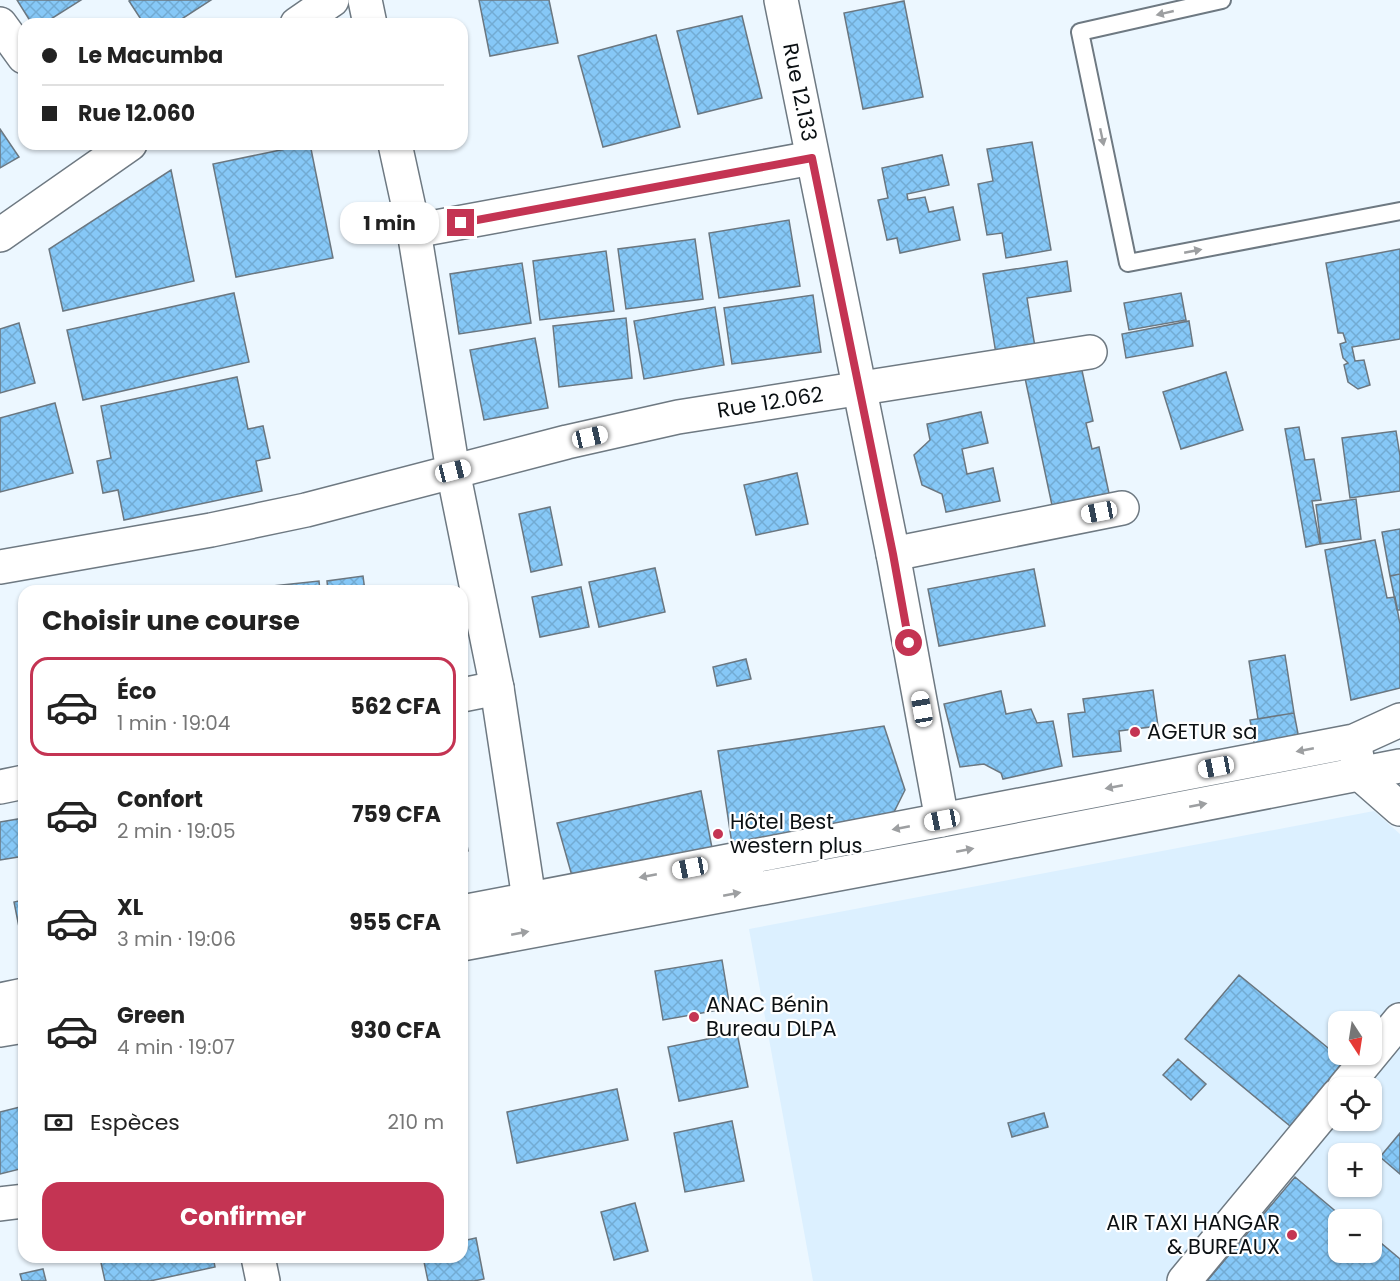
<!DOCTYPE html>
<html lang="fr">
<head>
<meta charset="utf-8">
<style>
  body { margin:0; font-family:Poppins,sans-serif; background:#f2f2f2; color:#222; height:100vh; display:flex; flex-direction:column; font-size:22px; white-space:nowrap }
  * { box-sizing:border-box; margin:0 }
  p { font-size:20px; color:#767676 }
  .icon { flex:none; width:33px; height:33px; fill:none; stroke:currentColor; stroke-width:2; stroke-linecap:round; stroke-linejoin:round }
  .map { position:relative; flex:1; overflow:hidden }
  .panel { position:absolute; left:18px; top:585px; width:450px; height:678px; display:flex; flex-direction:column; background:#fff; border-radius:18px; box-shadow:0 2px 4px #0004 }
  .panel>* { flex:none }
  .hud { position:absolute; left:18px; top:18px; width:450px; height:132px; border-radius:18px; box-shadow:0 2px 4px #0004; display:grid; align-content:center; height:132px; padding:0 24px; background:#fff }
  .needle { width:39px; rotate:168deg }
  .fabs { position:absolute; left:1328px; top:1011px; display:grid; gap:12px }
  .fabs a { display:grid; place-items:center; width:54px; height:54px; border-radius:12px; background:#fff; box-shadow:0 2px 4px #0004; font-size:30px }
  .end { position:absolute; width:27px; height:27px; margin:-14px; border:8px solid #c43453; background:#fff; box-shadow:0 0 0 3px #fff }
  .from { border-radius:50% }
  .bubble { position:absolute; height:42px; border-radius:18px; background:#fff; box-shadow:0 2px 4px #0004; font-size:20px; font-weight:700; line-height:42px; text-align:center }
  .car { position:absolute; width:18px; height:36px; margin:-18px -9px; border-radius:8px; box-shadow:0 0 4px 2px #0007; background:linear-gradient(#fff 24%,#345 0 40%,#fff 0 76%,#345 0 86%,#fff 0) }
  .hud b { display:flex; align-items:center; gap:21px; height:57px; font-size:22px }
  .hud b+b { border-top:2px solid #e0e0e0 }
  .hud i { width:15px; height:15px; background:#222 }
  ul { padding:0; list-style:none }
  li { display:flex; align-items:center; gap:18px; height:99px; margin:0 12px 9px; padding:0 12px; border:3px solid transparent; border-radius:18px }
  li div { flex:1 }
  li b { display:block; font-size:22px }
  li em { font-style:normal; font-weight:700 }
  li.on { border-color:#c43453 }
  li>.icon { width:54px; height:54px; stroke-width:1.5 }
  h2 { padding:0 24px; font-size:27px; line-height:72px }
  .pay { display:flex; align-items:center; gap:15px; height:66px; padding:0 24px; font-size:22px }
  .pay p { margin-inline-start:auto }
  .cta { display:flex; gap:12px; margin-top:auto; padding:12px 24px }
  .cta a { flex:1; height:69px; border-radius:18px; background:#c43453; color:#fff; font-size:24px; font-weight:700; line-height:69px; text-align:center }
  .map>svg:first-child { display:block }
  .built { fill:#dcf0ff; fill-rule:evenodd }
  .building { fill:url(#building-cross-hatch); stroke:#6b7780; stroke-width:1.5 }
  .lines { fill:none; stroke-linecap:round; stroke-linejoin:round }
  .service-casing { stroke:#6e7982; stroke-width:20 }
  .minor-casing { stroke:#6e7982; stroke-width:36 }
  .primary-casing { stroke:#6e7982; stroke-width:36 }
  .service { stroke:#fff; stroke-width:16 }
  .minor { stroke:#fff; stroke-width:33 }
  .primary { stroke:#fff; stroke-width:33 }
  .oneway { fill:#9d9fa1 }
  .route { stroke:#c43453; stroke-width:8 }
  .poi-dot { fill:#c43453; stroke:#fff; stroke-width:2 }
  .labels { text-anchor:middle; stroke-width:4.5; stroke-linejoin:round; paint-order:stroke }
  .street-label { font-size:21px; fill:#0b1013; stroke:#fff }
  .poi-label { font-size:21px; fill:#0b1013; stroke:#fff; text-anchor:start }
</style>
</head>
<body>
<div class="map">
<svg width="1400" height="1281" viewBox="0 0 1400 1281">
  <defs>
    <pattern id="building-cross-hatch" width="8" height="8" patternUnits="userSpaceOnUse" patternTransform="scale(1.5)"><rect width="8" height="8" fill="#86c8f7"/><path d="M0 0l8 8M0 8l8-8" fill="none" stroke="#72abd3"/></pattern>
  </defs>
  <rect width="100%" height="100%" fill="#ecf7ff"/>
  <path class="built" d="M1374,811L1400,834V1281H813L749,929ZM1338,1022H1371V1054H1338ZM1338,1088H1371V1120H1338ZM1338,1154H1371V1186H1338ZM1338,1220H1371V1252H1338Z"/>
  <path class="building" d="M17,0H81L43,24H32Z
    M131,0H211L174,24H144L129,1Z
    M479,0H549L558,43L490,56Z
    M904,1L923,97L863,109L844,13Z
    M742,16L762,98L698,114L677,31Z
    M656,35L680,127L603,147L578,56Z
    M0,129L19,157L0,168Z
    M1032,142L1051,250L1006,258L1002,233L987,235L978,184L993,181L987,149Z
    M310,144L333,258L236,277L213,164Z
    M942,155L949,185L907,194L908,200L925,197L929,212L953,207L960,240L900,253L897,238L887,240L878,200L888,198L882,168Z
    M171,170L194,281L63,311L49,249Z
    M789,220L800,286L719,298L709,233Z
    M695,239L703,299L626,309L618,249Z
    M1400,249V339L1352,347L1355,361L1364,360L1370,385L1358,389L1348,382L1344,365L1348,363L1343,358L1340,344L1346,342L1343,333H1338L1326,263Z
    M606,251L614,311L540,320L533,261Z
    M1067,261L1071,291L1027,298L1036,353L997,360L983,274Z
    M522,263L531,323L459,334L450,274Z
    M234,293L249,362L83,400L67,330Z
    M1181,293L1186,320L1129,330L1124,303Z
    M813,295L821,352L732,364L724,308Z
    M715,307L724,365L644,379L634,321Z
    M626,318L632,378L559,387L553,326Z
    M1189,321L1193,346L1126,358L1122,334Z
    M19,323L35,383L0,393V329Z
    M535,338L548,408L484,420L470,350Z
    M1081,366L1093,421L1086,423L1092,449L1099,447L1110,498L1053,510L1025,378Z
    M1226,372L1243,430L1181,449L1163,392Z
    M237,377L248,429L263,426L270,458L256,461L262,491L124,520L118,490L103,493L97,461L111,458L101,406Z
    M55,403L73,473L0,492V418Z
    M981,412L988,443L962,449L967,474L993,468L1000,501L946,512L942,494L922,485L914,455L930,440L927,424Z
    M1299,427L1305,460L1314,459L1321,500L1312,501L1320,544L1306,547L1285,429Z
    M1396,431L1400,456V491L1350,498L1342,438Z
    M797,473L808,524L756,535L744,485Z
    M1356,499L1361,539L1321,544L1316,505Z
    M550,507L562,565L531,572L519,514Z
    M1400,529V574L1390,576L1382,532Z
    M1375,540L1387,598L1395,597L1400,624V688L1351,700L1325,550Z
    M655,568L665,612L599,627L589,582Z
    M1034,569L1045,626L939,646L928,589Z
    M1400,574V610H1397L1390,576Z
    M363,576L365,591H328L327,581Z
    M319,581L320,591H274L273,586Z
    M581,587L589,627L540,637L532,597Z
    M1285,655L1294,713L1258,719L1249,661Z
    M746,659L751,679L717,686L713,667Z
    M1153,690L1158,726L1119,731L1121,751L1073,757L1068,714L1085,712L1083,699Z
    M1001,691L1006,714L1031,709L1037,723L1053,721L1062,766L1003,779L1001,773L984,764L960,767L944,704Z
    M1294,713L1299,739L1255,747L1250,720Z
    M884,726L905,790L893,814L732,844L718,751Z
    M701,791L712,848L572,876L557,823Z
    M462,816L468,851L462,852Z
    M24,818V856L0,860V822Z
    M24,900V952L14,902Z
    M722,960L730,1008L663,1020L655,971Z
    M1239,975L1344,1061L1290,1126L1185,1039Z
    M737,1033L748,1087L679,1101L668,1047Z
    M1178,1059L1206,1084L1191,1100L1163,1075Z
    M617,1089L628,1140L517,1163L507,1112Z
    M24,1106V1168L0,1174V1112Z
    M1044,1113L1048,1127L1012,1137L1008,1123Z
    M732,1121L744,1181L685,1192L674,1133Z
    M1400,1133V1174L1380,1157Z
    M1295,1177L1346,1220H1338V1252H1371V1227L1381,1243L1400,1259V1281H1207Z
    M635,1203L648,1251L614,1260L601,1212Z
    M476,1238L484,1279L474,1281H428L423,1257H462V1241Z
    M104,1257H213L215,1267L150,1281H105L100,1258Z
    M43,1269L46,1281H22L20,1274Z"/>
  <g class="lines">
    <defs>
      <path id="service" d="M1222,0L1080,32L1128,263L1400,211"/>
      <g id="minor">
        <path d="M365,0L370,24"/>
        <path id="s1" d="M781,0L893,554L942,820"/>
        <path d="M0,24L24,57"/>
        <path d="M297,24L332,0"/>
        <path d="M395,144L414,231L453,471L497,688L529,899"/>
        <path d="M414,231L812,158"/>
        <path d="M0,235L130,144"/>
        <path d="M893,554L1122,508"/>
        <path id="s2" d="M0,567L211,530L306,510L567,442L678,417L1090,352"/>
        <path d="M462,695L497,688"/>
        <path d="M1356,752L1360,774L1400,809"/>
        <path d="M0,787L24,782"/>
        <path d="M1344,1088L1400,1020"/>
        <path d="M0,1204L24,1201"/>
        <path d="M258,1257L263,1281"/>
        <path d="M1184,1281L1338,1095"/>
      </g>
      <path id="primary" d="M462,912L1354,741L1400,720
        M462,944L951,853L1400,766
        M0,1000L24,995
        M0,1030L24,1026"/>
    </defs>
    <use href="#service" class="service-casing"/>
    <use href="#minor" class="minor-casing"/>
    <use href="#primary" class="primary-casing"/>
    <use href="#service" class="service"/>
    <use href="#minor" class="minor"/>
    <use href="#primary" class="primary"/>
  </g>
  <defs><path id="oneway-solid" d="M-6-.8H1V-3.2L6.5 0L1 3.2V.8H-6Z" transform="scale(1.5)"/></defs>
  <g class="oneway">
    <use href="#oneway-solid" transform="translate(1165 13) rotate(167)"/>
    <use href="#oneway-solid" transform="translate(1102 137) rotate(78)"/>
    <use href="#oneway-solid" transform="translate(1193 251) rotate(-11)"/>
    <use href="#oneway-solid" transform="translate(1305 750) rotate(169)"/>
    <use href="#oneway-solid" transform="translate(1114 787) rotate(169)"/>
    <use href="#oneway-solid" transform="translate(1198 805) rotate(-11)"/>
    <use href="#oneway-solid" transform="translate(901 828) rotate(169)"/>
    <use href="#oneway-solid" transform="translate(965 850) rotate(-11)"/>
    <use href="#oneway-solid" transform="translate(648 876) rotate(169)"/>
    <use href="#oneway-solid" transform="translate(732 894) rotate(-11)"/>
    <use href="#oneway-solid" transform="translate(520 933) rotate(-11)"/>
  </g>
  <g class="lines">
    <path class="route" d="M461,223L812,158L893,554L909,643"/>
  </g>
  <g class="poi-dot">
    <circle cx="1135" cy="732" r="6"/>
    <circle cx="718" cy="834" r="6"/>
    <circle cx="694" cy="1017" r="6"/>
    <circle cx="1292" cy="1235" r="6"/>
  </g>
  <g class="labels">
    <g class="street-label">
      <text dy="7" stroke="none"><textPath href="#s1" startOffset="94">Rue 12.133</textPath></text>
      <text dy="7" stroke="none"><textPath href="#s2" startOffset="788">Rue 12.062</textPath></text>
    </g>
    <g class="poi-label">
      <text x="1147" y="739">AGETUR sa</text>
      <text x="730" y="829">Hôtel Best<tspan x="730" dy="24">western plus</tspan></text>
      <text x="706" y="1012">ANAC Bénin<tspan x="706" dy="24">Bureau DLPA</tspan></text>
      <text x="1280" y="1230" text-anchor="end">AIR TAXI HANGAR<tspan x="1280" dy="24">&amp; BUREAUX</tspan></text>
    </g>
  </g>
</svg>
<div class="fabs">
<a><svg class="needle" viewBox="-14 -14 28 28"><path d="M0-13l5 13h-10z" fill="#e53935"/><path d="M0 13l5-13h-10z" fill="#767676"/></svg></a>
<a><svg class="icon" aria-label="locate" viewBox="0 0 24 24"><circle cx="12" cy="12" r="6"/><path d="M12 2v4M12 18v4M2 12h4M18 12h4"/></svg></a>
<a>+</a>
<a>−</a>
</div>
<i class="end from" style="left:909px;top:643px"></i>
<i class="end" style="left:461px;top:223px"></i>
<div class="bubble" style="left:340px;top:202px;width:99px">1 min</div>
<i class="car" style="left:590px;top:437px;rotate:77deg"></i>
<i class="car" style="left:453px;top:471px;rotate:76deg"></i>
<i class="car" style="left:1099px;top:512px;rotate:259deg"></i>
<i class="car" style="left:922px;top:709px;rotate:350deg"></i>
<i class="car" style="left:1216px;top:767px;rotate:259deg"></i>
<i class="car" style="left:942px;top:820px;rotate:259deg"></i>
<i class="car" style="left:690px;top:868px;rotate:259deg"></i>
<div class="hud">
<b><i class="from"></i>Le Macumba</b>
<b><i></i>Rue 12.060</b>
</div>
<section class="panel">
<h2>Choisir une course</h2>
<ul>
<li class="on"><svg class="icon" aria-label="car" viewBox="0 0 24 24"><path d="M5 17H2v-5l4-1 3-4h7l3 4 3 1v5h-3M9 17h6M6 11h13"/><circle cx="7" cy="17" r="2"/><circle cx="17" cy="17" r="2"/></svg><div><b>Éco</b><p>1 min · 19:04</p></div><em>562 CFA</em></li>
<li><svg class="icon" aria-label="car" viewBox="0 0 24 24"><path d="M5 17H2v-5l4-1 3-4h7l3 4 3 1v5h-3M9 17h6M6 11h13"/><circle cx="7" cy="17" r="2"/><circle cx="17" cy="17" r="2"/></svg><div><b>Confort</b><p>2 min · 19:05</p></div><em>759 CFA</em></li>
<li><svg class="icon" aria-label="car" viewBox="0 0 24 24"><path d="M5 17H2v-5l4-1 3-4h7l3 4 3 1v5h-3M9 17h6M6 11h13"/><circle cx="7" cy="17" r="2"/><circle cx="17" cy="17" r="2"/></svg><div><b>XL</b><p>3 min · 19:06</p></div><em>955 CFA</em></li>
<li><svg class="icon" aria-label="car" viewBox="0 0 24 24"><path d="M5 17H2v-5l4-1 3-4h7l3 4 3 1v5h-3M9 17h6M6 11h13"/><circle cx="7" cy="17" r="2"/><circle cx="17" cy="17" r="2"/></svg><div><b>Green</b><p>4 min · 19:07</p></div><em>930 CFA</em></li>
</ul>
<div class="pay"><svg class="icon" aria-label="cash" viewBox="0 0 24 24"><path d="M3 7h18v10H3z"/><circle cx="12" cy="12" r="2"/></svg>Espèces<p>210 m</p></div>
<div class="cta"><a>Confirmer</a></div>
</section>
</div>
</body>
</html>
